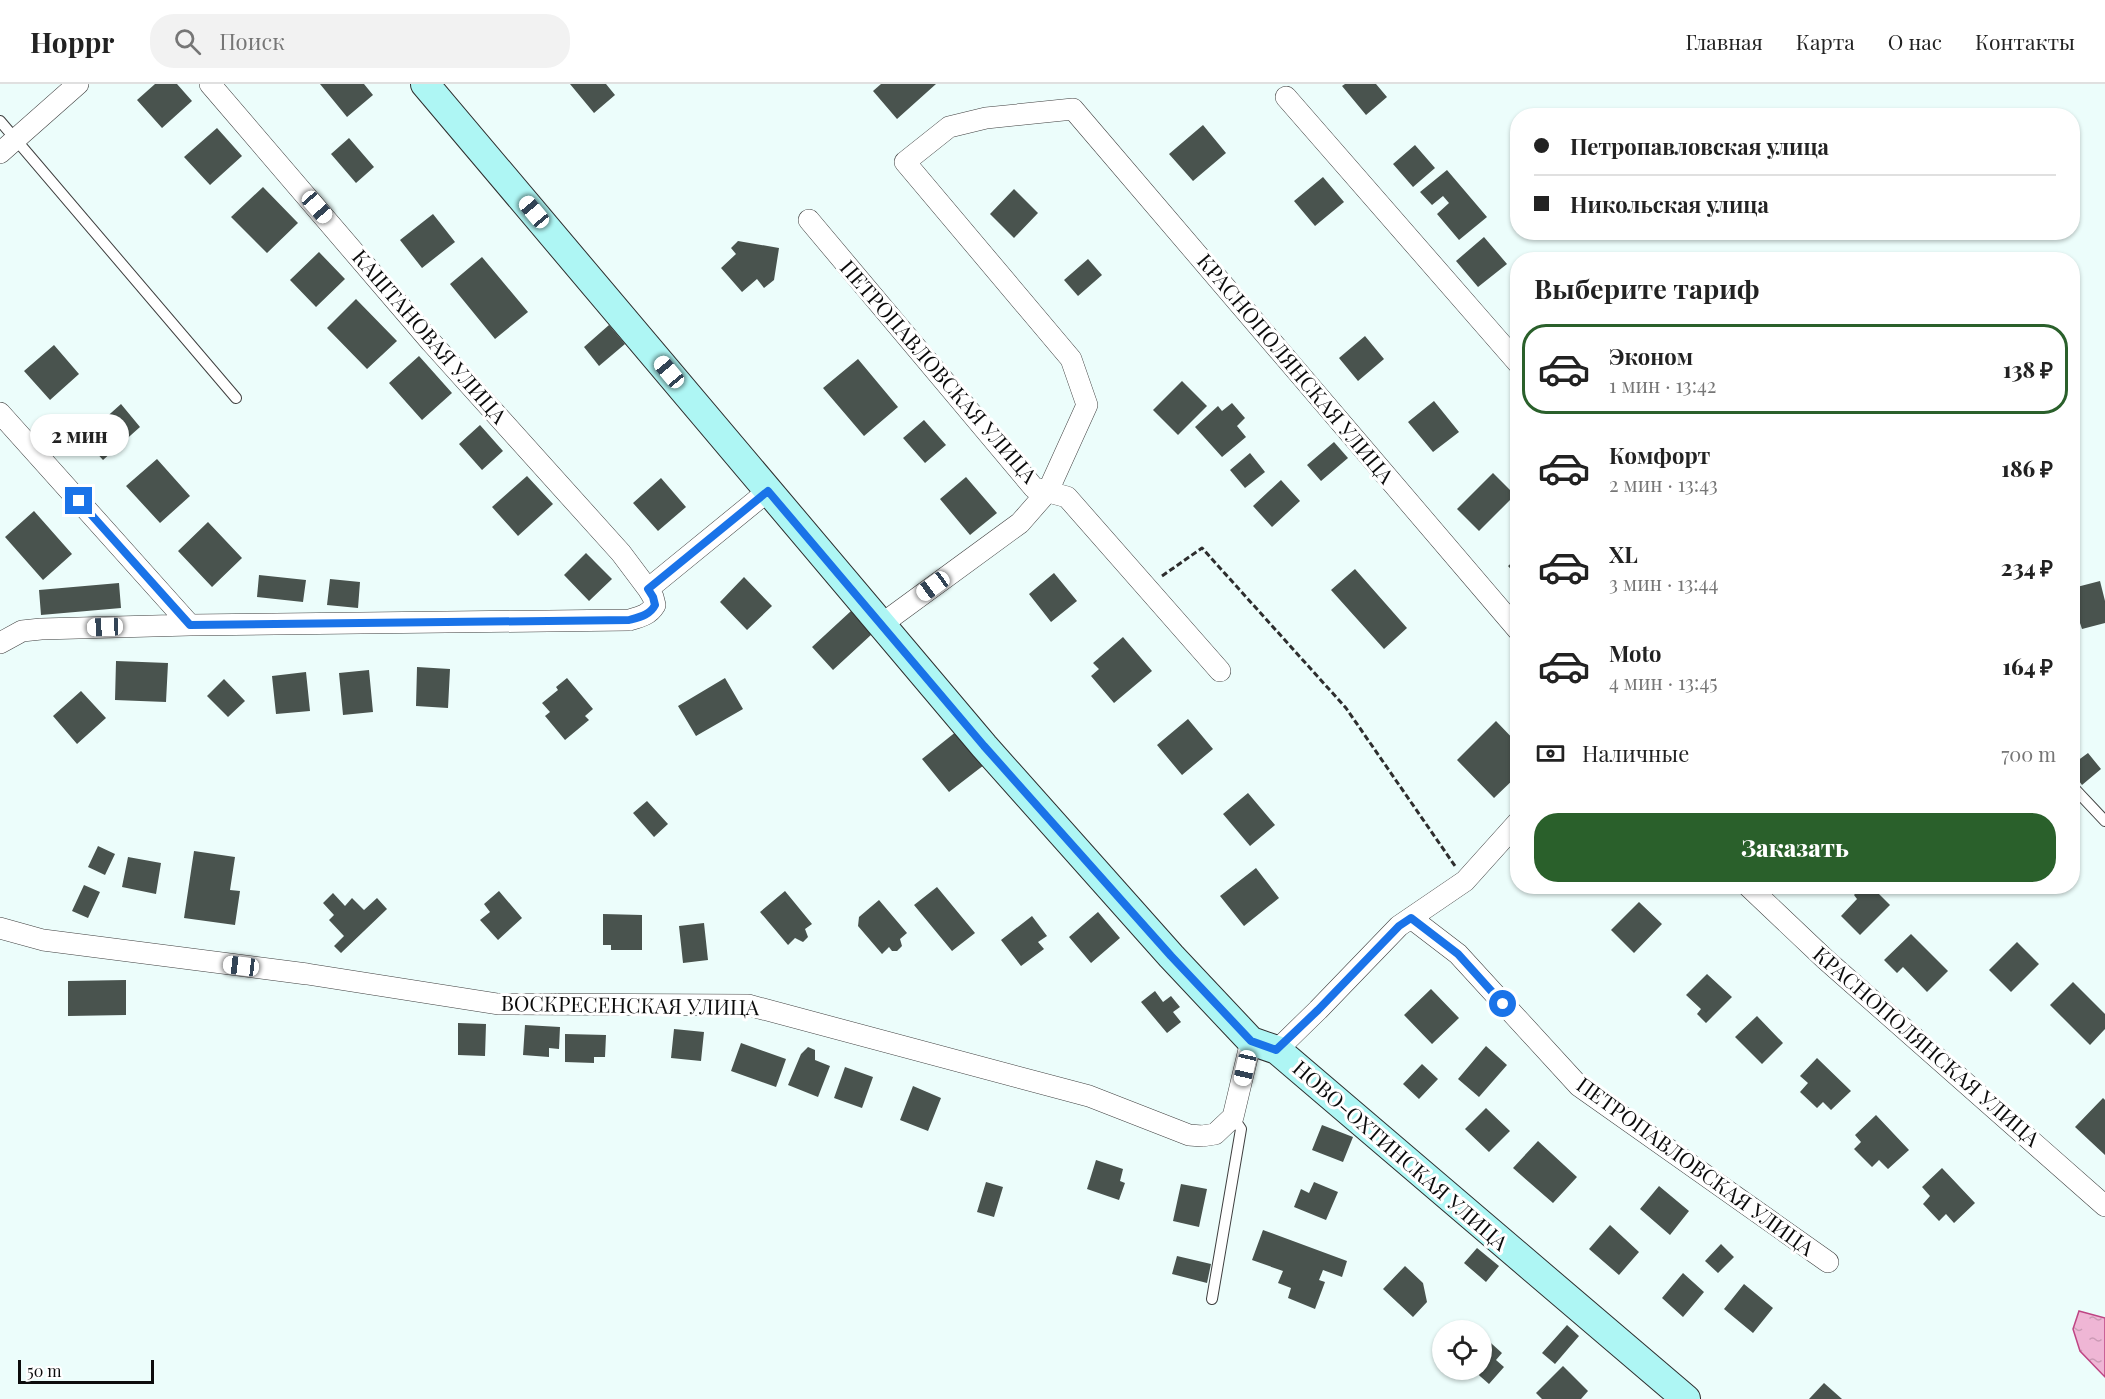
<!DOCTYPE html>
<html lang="ru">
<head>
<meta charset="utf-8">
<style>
  body { margin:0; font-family:"Playfair Display",serif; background:#f2f2f2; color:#222; height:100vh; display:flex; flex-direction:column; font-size:22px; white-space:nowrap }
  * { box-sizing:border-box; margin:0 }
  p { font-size:20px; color:#767676 }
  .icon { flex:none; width:33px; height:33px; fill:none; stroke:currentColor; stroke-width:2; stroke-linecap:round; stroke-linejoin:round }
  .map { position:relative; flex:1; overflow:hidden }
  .panel { position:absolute; left:1510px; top:168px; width:570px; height:642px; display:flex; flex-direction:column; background:#fff; border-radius:24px; box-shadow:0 2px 4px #0004 }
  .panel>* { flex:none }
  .banner { position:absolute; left:1510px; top:24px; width:570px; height:132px; border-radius:24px; box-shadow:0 2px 4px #0004; display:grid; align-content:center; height:132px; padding:0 24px; background:#fff }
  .controls { position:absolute; left:1432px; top:1236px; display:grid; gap:12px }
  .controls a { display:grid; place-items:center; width:60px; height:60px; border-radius:50%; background:#fff; box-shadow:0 2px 4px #0004; font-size:30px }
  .scale { position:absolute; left:18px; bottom:15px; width:136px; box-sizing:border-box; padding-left:6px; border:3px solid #0c0c0c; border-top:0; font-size:16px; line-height:21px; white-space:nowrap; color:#0c0c0c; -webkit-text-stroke:4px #fff; paint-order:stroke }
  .end { position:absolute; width:27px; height:27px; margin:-14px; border:8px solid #1a73e8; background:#fff; box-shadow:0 0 0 3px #fff }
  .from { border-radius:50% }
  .bubble { position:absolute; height:42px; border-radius:21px; background:#fff; box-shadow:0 2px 4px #0004; font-size:20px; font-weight:800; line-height:42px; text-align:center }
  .car { position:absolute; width:18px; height:36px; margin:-18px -9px; border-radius:8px; box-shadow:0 0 4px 2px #0007; background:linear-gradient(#fff 24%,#345 0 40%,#fff 0 76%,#345 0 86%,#fff 0) }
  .banner b { display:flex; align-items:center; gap:21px; height:57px; font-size:22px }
  .banner b+b { border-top:2px solid #e0e0e0 }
  .banner i { width:15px; height:15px; background:#222 }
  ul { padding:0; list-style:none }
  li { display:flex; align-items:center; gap:18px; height:90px; margin:0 12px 9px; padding:0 12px; border:3px solid transparent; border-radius:24px }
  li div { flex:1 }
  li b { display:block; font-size:22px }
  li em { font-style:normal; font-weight:800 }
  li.on { border-color:#2a602b }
  li>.icon { width:54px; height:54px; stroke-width:1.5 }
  h2 { padding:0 24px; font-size:27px; line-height:72px }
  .pay { display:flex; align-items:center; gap:15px; height:66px; padding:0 24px; font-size:22px }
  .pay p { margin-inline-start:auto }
  .cta { display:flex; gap:12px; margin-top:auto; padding:12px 24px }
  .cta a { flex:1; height:69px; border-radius:24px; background:#2a602b; color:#fff; font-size:24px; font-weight:800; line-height:69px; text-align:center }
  header { display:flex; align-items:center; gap:36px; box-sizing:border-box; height:84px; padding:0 30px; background:#fff; border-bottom:2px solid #e0e0e0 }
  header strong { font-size:28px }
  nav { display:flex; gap:33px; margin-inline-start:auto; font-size:21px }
  .search { width:420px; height:54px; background:#f2f2f2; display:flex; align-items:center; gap:15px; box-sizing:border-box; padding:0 21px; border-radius:24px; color:#767676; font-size:22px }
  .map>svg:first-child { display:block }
  .water { fill:url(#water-ripples); stroke:#be4584; stroke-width:1.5 }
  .building { fill:#49534e }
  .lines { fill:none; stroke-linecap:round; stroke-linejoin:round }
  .lane-casing { stroke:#3f3f3f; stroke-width:12 }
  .street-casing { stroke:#3f3f3f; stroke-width:22 }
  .secondary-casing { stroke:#2e2e2e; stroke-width:30 }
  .path { stroke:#2e2e2e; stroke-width:3; stroke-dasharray:6 3; stroke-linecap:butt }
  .lane { stroke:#fff; stroke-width:10 }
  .street { stroke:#fff; stroke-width:21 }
  .secondary { stroke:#aef6f4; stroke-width:28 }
  .route { stroke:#1a73e8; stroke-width:8 }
  .labels { text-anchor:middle; stroke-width:6; stroke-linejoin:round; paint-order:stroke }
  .street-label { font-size:21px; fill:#0c0c0c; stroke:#fff }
</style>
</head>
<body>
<header>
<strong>Hoppr</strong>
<div class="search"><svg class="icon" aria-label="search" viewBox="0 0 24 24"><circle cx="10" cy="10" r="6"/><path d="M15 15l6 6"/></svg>Поиск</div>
<nav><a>Главная</a><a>Карта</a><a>О нас</a><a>Контакты</a></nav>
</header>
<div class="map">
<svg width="2105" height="1315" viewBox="0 0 2105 1315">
  <defs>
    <pattern id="water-ripples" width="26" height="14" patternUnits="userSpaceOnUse" patternTransform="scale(1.5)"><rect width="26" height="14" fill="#efb6d5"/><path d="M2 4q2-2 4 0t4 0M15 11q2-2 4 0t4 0" fill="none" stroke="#cc9bb6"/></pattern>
  </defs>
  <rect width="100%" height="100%" fill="#ecfdfb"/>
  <path class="water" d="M2079,1227L2105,1234V1293L2080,1267L2073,1245Z"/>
  <path class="building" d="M155,0H177L192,17L162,44L137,16Z
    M320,0H364L373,11L347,33Z
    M570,0H606L615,11L594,29Z
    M881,0H936L897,35L873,7Z
    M1345,0H1376L1387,13L1366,31L1342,2Z
    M1203,41L1226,69L1193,97L1169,70Z
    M217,44L242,72L210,101L184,73Z
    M349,54L374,83L356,99L331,70Z
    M1415,61L1435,84L1413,103L1393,80Z
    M1447,86L1487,133L1459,156L1437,130L1449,119L1443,112L1432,121L1420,108Z
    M1323,93L1344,118L1315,142L1294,117Z
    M263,103L298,139L267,169L231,133Z
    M1014,105L1038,129L1014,154L990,130Z
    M433,130L455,158L422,184L400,156Z
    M1484,153L1507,180L1478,203L1456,177Z
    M738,157L779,164L774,196L764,204L757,195L742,208L721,184L736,170L731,164Z
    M319,168L345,195L316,223L290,196Z
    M482,173L528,228L495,255L450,200Z
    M1088,175L1102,191L1078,212L1064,196Z
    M356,215L397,257L367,285L327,244Z
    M609,241L625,260L599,282L584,263Z
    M1365,252L1384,275L1358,297L1339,274Z
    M54,261L79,290L50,316L24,287Z
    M419,272L452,309L422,336L389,299Z
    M858,275L898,323L864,352L823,304Z
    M1182,297L1207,322L1178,351L1153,326Z
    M1434,317L1459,348L1433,368L1408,338Z
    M1232,319L1245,334L1237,342L1246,353L1222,373L1195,343L1218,322L1222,327Z
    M121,320L140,343L103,376L83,354Z
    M924,336L946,361L925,379L903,354Z
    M480,341L503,367L482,386L459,360Z
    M1334,358L1348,374L1321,397L1307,381Z
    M1250,369L1265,388L1245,404L1230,386Z
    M157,375L190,412L160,439L126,402Z
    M1493,389L1515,411L1479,447L1457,425Z
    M527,392L553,420L518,452L492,423Z
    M966,393L997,429L970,451L940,415Z
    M661,394L686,423L658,447L633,419Z
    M1281,396L1300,417L1272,443L1253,422Z
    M34,427L72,470L43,496L5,453Z
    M208,438L242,474L212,503L178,467Z
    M586,469L612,495L589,517L564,491Z
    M1518,473V493L1508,482Z
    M1355,485L1407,544L1384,565L1331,506Z
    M1054,489L1077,517L1051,538L1029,510Z
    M259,491L306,496L303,518L257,513Z
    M744,493L772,522L747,546L720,518Z
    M330,495L360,498L358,524L327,521Z
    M2100,497L2105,517V539L2082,545L2079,536L2073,537V504Z
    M119,499L121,524L41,531L39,506Z
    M851,527L872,550L833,586L812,563Z
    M1123,553L1152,587L1114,619L1091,592L1099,585L1093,579Z
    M116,577L168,579L166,618L115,616Z
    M417,583L450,585L448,624L416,622Z
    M369,586L373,628L343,631L339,589Z
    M306,588L310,627L276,630L272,592Z
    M567,594L593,625L585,632L589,636L565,656L545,632L550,628L542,619L558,606L556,603Z
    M725,594L743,625L696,652L678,622Z
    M224,595L245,617L228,633L207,612Z
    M81,607L106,634L77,660L53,632Z
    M1188,635L1213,665L1182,691L1157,661Z
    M1496,637L1518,660V691L1494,714L1457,676Z
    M957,647L984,681L949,708L922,675Z
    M2088,669L2101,685L2082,701L2073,689V680Z
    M1248,709L1275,741L1250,762L1223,730Z
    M647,717L668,740L654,753L633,729Z
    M98,762L115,770L105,791L88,783Z
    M194,767L235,773L230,806L240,807L235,841L184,834Z
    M128,773L161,779L156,810L122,803Z
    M1256,784L1279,814L1244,842L1220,812Z
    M84,801L100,808L88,834L72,827Z
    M1862,802H1871L1890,821L1860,851L1841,832L1857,815L1854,811Z
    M937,803L975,849L952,867L914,821Z
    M499,807L522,834L498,856L480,836L490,828L484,820Z
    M785,807L812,840L805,845L808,853L803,858L795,854L788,861L760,828Z
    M333,809L345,822L352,814L364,826L377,814L387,825L341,869L334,862L344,852L329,836L334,831L323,819Z
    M879,816L907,849L900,855L902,862L897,867H892L889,863L882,870L858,842L859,833Z
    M1639,818L1662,840L1634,869L1611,846Z
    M1098,828L1120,854L1091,879L1069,853Z
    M603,830L642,831V866H611V861H603Z
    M1032,832L1047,852L1038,858L1044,865L1021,882L1001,856Z
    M704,839L708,876L683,879L679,842Z
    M1911,850L1948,887L1927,908L1903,883L1897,889L1884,876Z
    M2017,858L2039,880L2011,908L1989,886Z
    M1707,890L1732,913L1706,939L1697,930L1701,925L1686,911Z
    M126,896V931L68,932V897Z
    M2073,898L2105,930V945L2090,961L2050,921Z
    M1431,905L1459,934L1432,960L1404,931Z
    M1155,907L1163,918L1171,912L1180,923L1173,928L1181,938L1167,949L1141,918Z
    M1757,932L1783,959L1762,980L1735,953Z
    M458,939L486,940L485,972L458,971Z
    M525,941L560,943L559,965L549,964V973L523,971Z
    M674,945L704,948L701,977L671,974Z
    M565,950L606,951L605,973H594V979L565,978Z
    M741,959L786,975L776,1003L731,987Z
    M1486,962L1507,981L1479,1013L1458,995Z
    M808,963L815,966V976L830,982L818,1013L788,1001L801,970Z
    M1817,974L1851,1007L1831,1026L1823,1018L1817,1024L1800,1008L1808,999L1800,992Z
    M1422,980L1438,995L1419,1015L1403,1000Z
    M845,983L873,993L862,1024L834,1014Z
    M913,1002L941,1014L928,1047L900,1036Z
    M2103,1014L2105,1016V1071L2075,1043Z
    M1486,1024L1510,1047L1489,1068L1465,1045Z
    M1876,1031L1909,1066L1888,1085L1879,1076L1872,1083L1854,1065L1861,1058L1855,1051Z
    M1322,1041L1353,1053L1343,1078L1312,1066Z
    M1538,1057L1577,1093L1553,1119L1513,1084Z
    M1096,1076L1123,1085L1120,1097L1125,1099L1119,1116L1087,1105Z
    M1942,1084L1975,1119L1954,1139L1946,1130L1939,1137L1923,1120L1930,1112L1922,1103Z
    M986,1098L1003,1103L994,1133L977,1128Z
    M1314,1098L1338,1108L1326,1136L1294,1123L1301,1105L1309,1109Z
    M1181,1100L1207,1105L1199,1143L1173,1137Z
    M1659,1102L1689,1127L1670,1151L1640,1125Z
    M1610,1141L1639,1168L1619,1191L1589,1165Z
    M1263,1146L1347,1177L1342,1193L1323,1186L1319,1196L1325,1198L1315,1225L1288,1214L1291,1204L1278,1199L1283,1187L1252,1176Z
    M1721,1160L1734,1173L1718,1189L1705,1177Z
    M1477,1164L1499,1182L1486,1198L1464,1179Z
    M1177,1172L1211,1180L1207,1199L1172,1190Z
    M1405,1182L1423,1199L1427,1218L1413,1233L1383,1205Z
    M1683,1189L1704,1208L1683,1233L1662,1214Z
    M1744,1200L1773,1224L1753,1249L1724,1225Z
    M1567,1241L1579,1252L1555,1280L1542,1269Z
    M1482,1251L1502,1269L1496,1276L1504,1283L1489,1300L1473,1286H1482Z
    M1563,1282L1588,1307L1581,1315H1542L1536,1309Z
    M1824,1299L1842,1315H1809Z"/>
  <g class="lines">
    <defs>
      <path id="lane" d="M0,37L236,314
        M2073,703L2105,737
        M1212,1215L1241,1045L1233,1033"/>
      <path id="street" d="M210,0L431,258L621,469L648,505
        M1286,13L1518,279
        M0,69L78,0
        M809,136L1034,404L1067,413L1220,587
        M0,329L190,541
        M882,540L1020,439L1048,407L1087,321L1071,275L905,78L949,43L986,34L1073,25L1518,546
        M0,559L22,547L41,545L190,541L629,536C640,533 649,531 655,521L653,513L648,505L768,407
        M1748,802L1825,875L2105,1122
        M1411,834L1458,870L1579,1002L1828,1178
        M0,844L43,856L307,890L498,920L748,921L1089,1012L1189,1051L1202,1052L1215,1050L1233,1033L1251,957
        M1277,966L1318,926L1399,842L1465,797L1518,738"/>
      <path id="secondary" d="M425,0L984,662L1171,872L1251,957L1277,966L1686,1315"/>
    </defs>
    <use href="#lane" class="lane-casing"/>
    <use href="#street" class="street-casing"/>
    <use href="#secondary" class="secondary-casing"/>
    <path class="path" d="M1162,492L1202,464L1346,624L1455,782"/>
    <use href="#lane" class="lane"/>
    <use href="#street" class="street"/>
    <use href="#secondary" class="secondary"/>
  </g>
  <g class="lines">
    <path class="route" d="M79,417L190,541L629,536C640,533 650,531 655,521L653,513L648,505L768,407L984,662L1171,872L1251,957L1276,966L1318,926L1399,842L1411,834L1458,870L1503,920"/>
  </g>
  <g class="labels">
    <g class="street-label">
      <text transform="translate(429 253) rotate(49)" y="7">КАШТАНОВАЯ УЛИЦА</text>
      <text transform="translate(1295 285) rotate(50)" y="7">КРАСНОПОЛЯНСКАЯ УЛИЦА</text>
      <text transform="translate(938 288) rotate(49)" y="7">ПЕТРОПАВЛОВСКАЯ УЛИЦА</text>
      <text transform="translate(630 922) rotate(1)" y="7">ВОСКРЕСЕНСКАЯ УЛИЦА</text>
      <text transform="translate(1926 963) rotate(41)" y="7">КРАСНОПОЛЯНСКАЯ УЛИЦА</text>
      <text transform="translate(1400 1072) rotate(41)" y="7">НОВО-ОХТИНСКАЯ УЛИЦА</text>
      <text transform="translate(1695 1083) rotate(36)" y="7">ПЕТРОПАВЛОВСКАЯ УЛИЦА</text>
    </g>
  </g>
</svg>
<div class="controls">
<a><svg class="icon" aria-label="locate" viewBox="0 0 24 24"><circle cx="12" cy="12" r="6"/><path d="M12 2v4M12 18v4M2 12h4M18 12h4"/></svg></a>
</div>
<div class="scale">50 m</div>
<i class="end from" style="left:1503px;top:920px"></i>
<i class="end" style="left:79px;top:417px"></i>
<div class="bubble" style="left:30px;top:330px;width:99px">2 мин</div>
<i class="car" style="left:317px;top:123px;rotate:139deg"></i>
<i class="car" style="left:534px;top:128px;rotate:320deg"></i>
<i class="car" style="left:669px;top:288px;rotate:320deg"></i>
<i class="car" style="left:933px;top:502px;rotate:234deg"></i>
<i class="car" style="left:105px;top:543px;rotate:268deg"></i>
<i class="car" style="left:241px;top:882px;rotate:277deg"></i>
<i class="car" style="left:1245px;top:984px;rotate:193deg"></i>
<div class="banner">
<b><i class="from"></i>Петропавловская улица</b>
<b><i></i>Никольская улица</b>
</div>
<section class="panel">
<h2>Выберите тариф</h2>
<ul>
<li class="on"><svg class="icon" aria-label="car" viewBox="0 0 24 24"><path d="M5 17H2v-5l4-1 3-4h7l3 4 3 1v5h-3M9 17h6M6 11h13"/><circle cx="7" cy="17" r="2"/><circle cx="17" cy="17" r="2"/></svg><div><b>Эконом</b><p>1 мин · 13:42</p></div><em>138 ₽</em></li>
<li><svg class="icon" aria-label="car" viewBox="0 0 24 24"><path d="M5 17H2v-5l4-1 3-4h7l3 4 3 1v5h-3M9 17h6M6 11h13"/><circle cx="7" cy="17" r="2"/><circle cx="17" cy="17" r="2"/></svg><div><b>Комфорт</b><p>2 мин · 13:43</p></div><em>186 ₽</em></li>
<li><svg class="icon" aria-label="car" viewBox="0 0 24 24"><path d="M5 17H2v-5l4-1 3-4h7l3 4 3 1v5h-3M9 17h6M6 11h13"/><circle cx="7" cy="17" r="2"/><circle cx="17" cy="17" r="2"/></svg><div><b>XL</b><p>3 мин · 13:44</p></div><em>234 ₽</em></li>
<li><svg class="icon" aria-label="car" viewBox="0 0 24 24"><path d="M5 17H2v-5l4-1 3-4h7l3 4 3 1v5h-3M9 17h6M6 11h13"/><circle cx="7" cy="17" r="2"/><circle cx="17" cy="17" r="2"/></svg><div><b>Moto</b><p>4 мин · 13:45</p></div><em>164 ₽</em></li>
</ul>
<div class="pay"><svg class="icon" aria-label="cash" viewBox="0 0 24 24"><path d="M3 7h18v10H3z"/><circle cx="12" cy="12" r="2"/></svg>Наличные<p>700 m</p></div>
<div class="cta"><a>Заказать</a></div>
</section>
</div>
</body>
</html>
